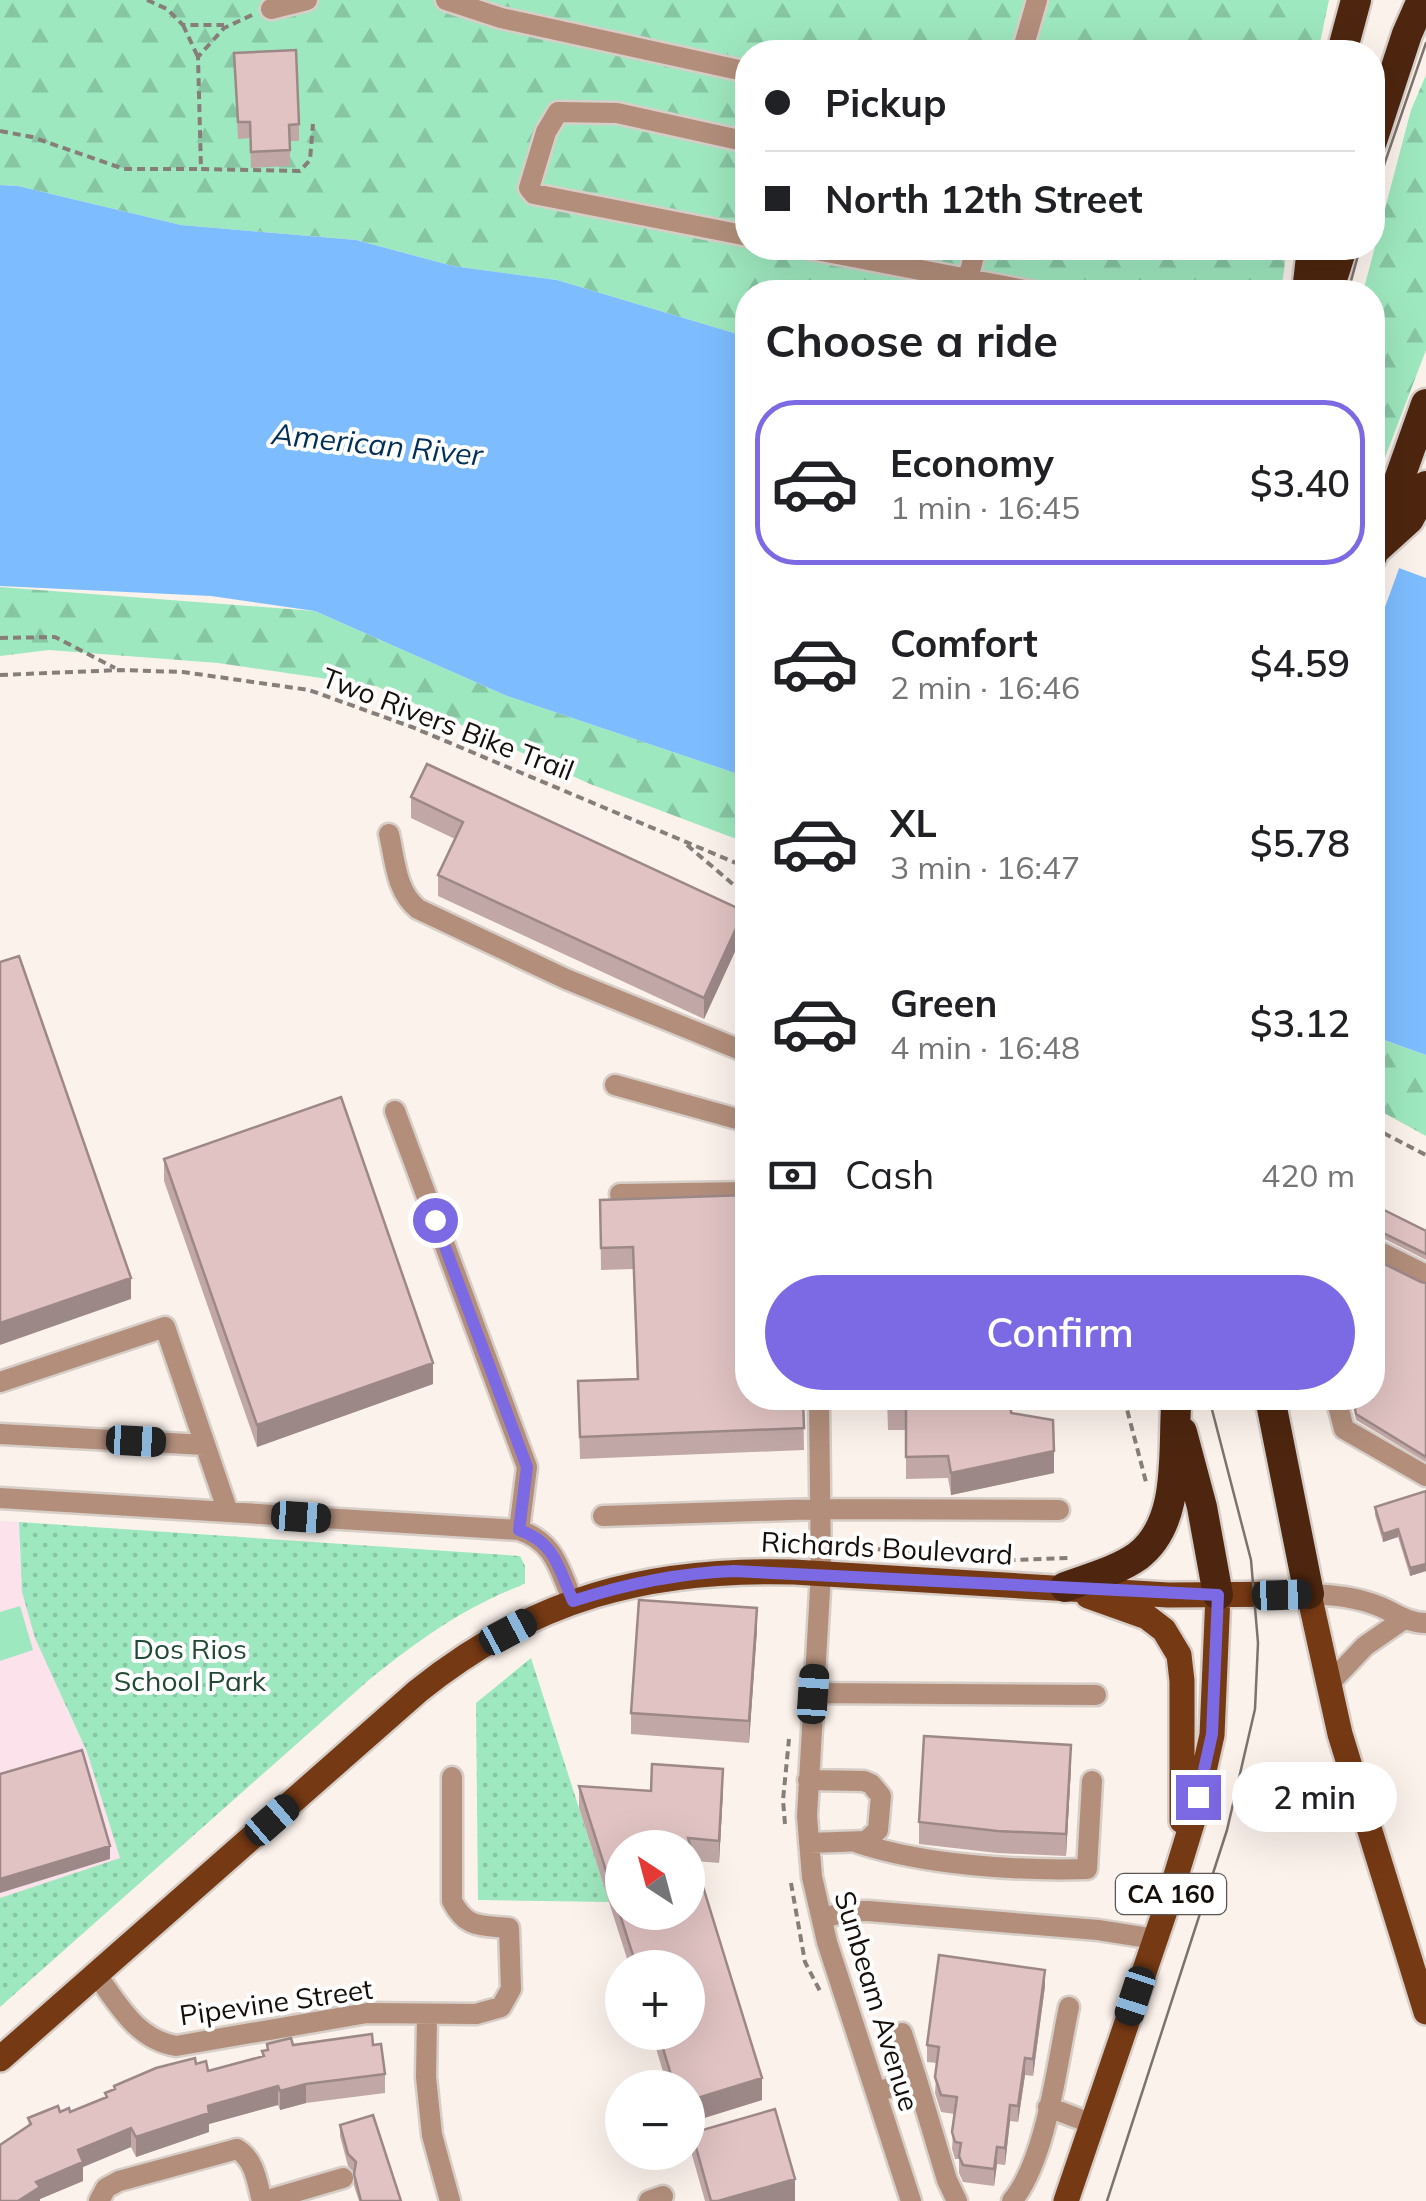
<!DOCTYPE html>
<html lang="en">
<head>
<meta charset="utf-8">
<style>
  body { margin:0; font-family:Mulish,sans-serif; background:#f6f6f6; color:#202124; height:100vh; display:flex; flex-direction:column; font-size:38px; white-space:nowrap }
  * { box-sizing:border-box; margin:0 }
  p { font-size:32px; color:#757577 }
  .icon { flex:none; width:55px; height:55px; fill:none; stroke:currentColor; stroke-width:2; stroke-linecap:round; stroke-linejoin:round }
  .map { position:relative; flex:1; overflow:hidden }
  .details { position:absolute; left:735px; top:280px; width:650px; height:1130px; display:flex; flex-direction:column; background:#fff; border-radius:40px; box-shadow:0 10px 40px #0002 }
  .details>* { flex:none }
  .guide { position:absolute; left:735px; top:40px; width:650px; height:220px; border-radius:40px; box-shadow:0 10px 40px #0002; display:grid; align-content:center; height:220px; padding:0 30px; background:#fff }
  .needle { width:65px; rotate:324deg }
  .controls { position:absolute; left:605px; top:1830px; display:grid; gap:20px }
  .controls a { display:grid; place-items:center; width:100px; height:100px; border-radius:50%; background:#fff; box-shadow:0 10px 40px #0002; font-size:50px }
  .end { position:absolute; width:45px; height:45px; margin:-22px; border:12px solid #7c69e4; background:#fff; box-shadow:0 0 0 5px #fff }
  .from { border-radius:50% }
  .bubble { position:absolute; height:70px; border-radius:35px; background:#fff; box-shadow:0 10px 40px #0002; font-size:32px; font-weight:600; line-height:70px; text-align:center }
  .car { position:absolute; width:30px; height:60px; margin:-30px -15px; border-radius:12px; box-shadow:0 0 8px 2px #0007; background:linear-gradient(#222 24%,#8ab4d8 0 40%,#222 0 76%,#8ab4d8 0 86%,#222 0) }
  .guide b { display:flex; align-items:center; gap:35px; height:95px; font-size:38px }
  .guide b+b { border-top:2px solid #e0e0e0 }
  .guide i { width:25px; height:25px; background:#202124 }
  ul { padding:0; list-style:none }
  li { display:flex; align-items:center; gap:30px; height:165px; margin:0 20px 15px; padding:0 10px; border:5px solid transparent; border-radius:40px }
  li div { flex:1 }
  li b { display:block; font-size:38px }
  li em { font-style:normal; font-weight:600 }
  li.current { border-color:#7c69e4 }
  li>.icon { width:90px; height:90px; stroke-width:1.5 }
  h2 { padding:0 30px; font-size:45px; line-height:120px }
  .pay { display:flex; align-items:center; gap:25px; height:110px; padding:0 30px; font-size:38px }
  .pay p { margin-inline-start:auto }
  .button { display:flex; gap:20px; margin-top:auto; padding:20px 30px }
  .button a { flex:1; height:115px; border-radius:60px; background:#7c69e4; color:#fff; font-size:40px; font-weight:600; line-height:115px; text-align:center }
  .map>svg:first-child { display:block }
  .education { fill:#fce2eb }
  .forest { fill:url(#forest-firs) }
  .park { fill:url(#park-dots) }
  .pitch { fill:#9ee8bf }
  .water { fill:#7dbdff }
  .pier { fill:#fcf2ec }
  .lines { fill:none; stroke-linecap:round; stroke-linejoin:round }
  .minor-casing { stroke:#d7cec8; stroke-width:25 }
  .major-casing { stroke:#d7cec8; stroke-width:30 }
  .highway-casing { stroke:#d7cec8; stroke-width:35 }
  .path { stroke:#877e79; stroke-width:4; stroke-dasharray:8 5; stroke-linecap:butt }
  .minor { stroke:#b28e7b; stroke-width:20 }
  .major { stroke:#753914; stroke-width:25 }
  .highway { stroke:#4e260f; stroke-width:30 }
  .tram { stroke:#7c736d; stroke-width:2.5 }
  .wall { fill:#c1a8a7 }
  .shaded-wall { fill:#9d8888 }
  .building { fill:#e0c3c2; stroke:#9d8888; stroke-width:2.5; fill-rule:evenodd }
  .route { stroke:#7c69e4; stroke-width:12 }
  .labels { text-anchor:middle; stroke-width:8; stroke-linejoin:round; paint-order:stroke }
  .shield { fill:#fff; stroke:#5c5653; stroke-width:2.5 }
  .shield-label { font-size:25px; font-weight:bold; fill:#160e09 }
  .street-label { font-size:28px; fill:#160e09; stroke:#fff }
  .park-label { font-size:28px; fill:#214935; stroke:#fff }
  .water-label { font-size:30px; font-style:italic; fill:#002f57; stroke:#fff }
</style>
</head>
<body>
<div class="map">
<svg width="1426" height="2201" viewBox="0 0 1426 2201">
  <defs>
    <pattern id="forest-firs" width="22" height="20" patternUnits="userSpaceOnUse" patternTransform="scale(2.5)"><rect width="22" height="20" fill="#9ee8bf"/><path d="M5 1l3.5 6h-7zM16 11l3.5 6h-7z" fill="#87c6a3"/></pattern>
    <pattern id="park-dots" width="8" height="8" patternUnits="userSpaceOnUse" patternTransform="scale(2.5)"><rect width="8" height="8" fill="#9ee8bf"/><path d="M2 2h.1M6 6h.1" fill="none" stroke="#87c6a3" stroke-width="1.8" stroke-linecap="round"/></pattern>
  </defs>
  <rect width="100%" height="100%" fill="#fcf2ec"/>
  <path class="education" d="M0,1521L19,1522L20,1558L67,1710L87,1752L121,1859L0,1898Z"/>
  <path class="forest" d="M0,0H1329L1318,52H748V248H1287L1281,292H748L747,337L557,280L453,266L356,240L181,225L18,186L0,185Z
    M1426,75V350L1373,489L1372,292H1363L1411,110Z
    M0,587L315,611L507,696L747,777V843L590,784L376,686L218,663L49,650L0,656Z
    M1372,1036L1426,1055V1136L1373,1107Z"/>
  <path class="park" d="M19,1522L520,1556L525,1566V1583L520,1586C464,1607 416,1642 370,1679L0,2007V1898L120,1858L87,1752L35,1638L22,1592Z
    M531,1658L609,1902L478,1900L476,1703Z"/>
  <path class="pitch" d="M20,1606L33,1650L0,1661V1612Z"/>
  <path class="water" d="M0,185L18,186L181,225L356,240L453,266L557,280L747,337V777L507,696L315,611L211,596L0,586Z
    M1372,558L1426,578V1055L1373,1036Z"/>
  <path class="pier" d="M1372,553L1401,563L1373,640Z"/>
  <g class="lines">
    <defs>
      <path id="minor" d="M446,0L501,18L748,72
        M271,9L307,0
        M1022,52L1037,0
        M748,142L617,113L558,112L546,132L529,188L534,194L748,236
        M806,248L1035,292
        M968,279L976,248
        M389,834C395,860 396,892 418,909L566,979L748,1053
        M615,1085L748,1122
        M395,1111L527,1467L519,1530
        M620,1194L748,1192
        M1372,1248L1426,1275
        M0,1382L165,1327L228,1512
        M819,1398L821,1573L807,1816L812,1877L827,1942L911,2201
        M1336,1398L1344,1429L1426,1476
        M0,1434L205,1445
        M0,1498L519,1530C555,1542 559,1569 573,1601
        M603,1516L820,1509L1059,1510
        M1309,1594C1334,1595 1357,1597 1381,1607C1397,1614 1408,1623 1426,1623
        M1328,1685L1365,1646L1404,1619
        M813,1693L1096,1695
        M808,1780L864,1781L871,1784L881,1796L878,1830L866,1841L809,1843
        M858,1843C924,1865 1017,1871 1087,1869L1092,1781
        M822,1919L847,1911H868L1098,1930L1155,1939
        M96,1974C119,2005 136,2039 176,2046L367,2013L476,2014L501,2007L511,1989L509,1928C481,1925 466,1929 452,1901V1777
        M427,2016L426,2077L432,2135L450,2201
        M917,2080L947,2180L957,2201
        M876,2092L917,2080L902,2033
        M1048,2107L1093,2124
        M99,2201L106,2188L119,2181L237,2149C255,2160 257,2182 262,2201
        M264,2201L343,2178
        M649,2201L663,2196
        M1012,2201C1047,2159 1057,2062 1069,2007"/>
      <path id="major" d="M1088,1596L1147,1617L1164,1630L1179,1655L1182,1681V1821
        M0,2059L418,1691C533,1598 649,1568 794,1572L1168,1595L1309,1594L1340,1734L1426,2012
        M1066,2201L1167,1905L1193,1820L1212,1735L1218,1595"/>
      <path id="highway" d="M1342,52L1356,0
        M1372,141L1407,34L1422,0
        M1307,292L1312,248
        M1328,292L1342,248
        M1377,548L1409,519L1426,486
        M1372,556L1426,404
        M1270,1398L1309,1594
        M1182,1432L1202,1507L1218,1595
        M1065,1587C1089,1578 1117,1571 1138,1556C1181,1523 1173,1455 1176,1407"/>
    </defs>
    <use href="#minor" class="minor-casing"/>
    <use href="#major" class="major-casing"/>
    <use href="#highway" class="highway-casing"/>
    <path class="path" d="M147,0L167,9L183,25H224
      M252,15L224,28L198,57L201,169L300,171L310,160L313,124
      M183,25L198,57
      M0,131L32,137L124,169H201
      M0,638L55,637L115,668
      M0,675L120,670L183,672L309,690L412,727L748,868
      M687,845L748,897
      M1372,1127L1426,1155
      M1124,1398L1146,1482
      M839,1546L1012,1560L1069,1558
      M785,1824L783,1800L789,1739
      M791,1883L805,1962L821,1993"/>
    <use href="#minor" class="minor"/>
    <use href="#major" class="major"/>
    <use href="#highway" class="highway"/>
    <path class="tram" d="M1372,200L1426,43
      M1348,292L1360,248
      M1107,2201L1227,1830L1255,1709L1258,1643L1251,1560L1209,1398"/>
  </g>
  <path class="wall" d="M234,53L299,124V141H290V166L251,168L250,138L238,139Z
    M411,797L744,932L704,1019L438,896V875L455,839L411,818Z
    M164,1159L433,1384L257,1447L164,1181Z
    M600,1200L803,1398L804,1450L580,1459L578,1381L637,1379L633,1269L601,1270Z
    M1372,1204L1426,1231V1260L1377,1235H1372Z
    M1421,1282L1426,1283V1462L1356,1420L1355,1415V1409Z
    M887,1398L1011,1413L1054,1473L951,1495L948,1478L906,1479V1430H888Z
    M1426,1491V1571L1410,1576L1398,1537L1383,1542L1375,1515V1507Z
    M757,1630L749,1743L631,1734V1713Z
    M1071,1767L1066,1856L997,1853L919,1844V1822Z
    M579,1786L651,1791H723L719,1863L695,1861L762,2100L688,2123V2088H668L651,2032H688V1968H630L579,1808Z
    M1045,1986L1033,2076L1025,2075L1018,2122L1010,2121L1005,2165L997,2164L994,2186L963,2182L959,2173V2159H955L952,2149L954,2114L941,2112L935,2093L937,2063L927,2062V2045Z
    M267,2044L373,2045L385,2074V2093L306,2103L280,2110L278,2105L209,2124V2132L136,2157L131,2147L83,2167V2181L40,2199V2201L28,2118L60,2112H70L105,2097V2093L114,2090V2086L196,2064L208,2071L262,2056V2051L267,2050Z
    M340,2125L401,2201H359L354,2186V2172L348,2166L340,2136Z
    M692,2133L795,2201H705L692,2155Z"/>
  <path class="shaded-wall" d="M744,911V932L704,1019V998Z
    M131,1278V1299L0,1345V1323Z
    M433,1363V1384L257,1447V1425Z
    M1054,1451V1473L951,1495V1473Z
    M1398,1529V1537L1383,1542V1534Z
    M1426,1564V1571L1410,1576V1568Z
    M757,1608V1630L749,1743V1721Z
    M1071,1745V1767L1066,1856V1834Z
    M723,1769V1791L719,1863V1841Z
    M110,1846V1859L0,1893V1879Z
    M1045,1970V1986L1033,2076V2059Z
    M1025,2058V2075L1018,2122V2106Z
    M762,2078V2100L688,2123V2101Z
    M306,2084V2103L280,2110V2091Z
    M278,2086V2105L209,2124V2132L136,2157V2137L208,2106Z
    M1010,2105V2121L1005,2165V2148Z
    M131,2128V2147L83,2167V2181L40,2199V2201H18L36,2182L78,2150Z
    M997,2147V2164L994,2186V2169Z
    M795,2179V2201H718Z"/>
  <path class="building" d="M296,50L299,124L289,125L290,150L251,152L250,122H238L234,53Z
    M427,764L744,911L704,998L438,875L463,822L411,797Z
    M19,956L131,1278L0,1323V962Z
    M341,1097L433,1363L257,1425L164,1159Z
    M748,1195V1398H803L804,1428L580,1437L578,1381L638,1379L633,1247L601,1248L600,1200Z
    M1372,1204L1426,1231V1254L1377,1230L1372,1229Z
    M1372,1258L1421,1282L1426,1283V1457L1356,1414L1355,1409L1360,1398H1372Z
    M887,1398H1011V1413L1053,1420L1054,1451L951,1473L948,1456L906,1457V1408H888Z
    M1426,1491V1564L1410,1568L1398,1529L1383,1534L1375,1507Z
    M639,1600L757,1608L749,1721L631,1713Z
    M924,1736L1071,1745L1066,1834L997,1831L919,1822Z
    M82,1750L110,1846L0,1879V1774Z
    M652,1764L723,1769L719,1841L688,1838L762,2078L688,2101V2088H675L658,2032H688V1968H637L579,1786L651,1791ZM622,1848H688V1912H622Z
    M939,1955L1045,1970L1033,2059L1025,2058L1018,2106L1010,2105L1005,2148L997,2147L994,2169L963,2165L959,2156L961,2143L955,2142L952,2132L957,2097L941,2095L935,2077L939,2047L927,2045Z
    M372,2034L373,2045L381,2044L385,2074L306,2084L280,2091L278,2086L208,2106L209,2113L136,2137L131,2128L78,2150L83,2162L36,2182L40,2187L18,2201H0V2145L31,2124L28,2118L58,2106L60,2112L69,2108L70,2112L107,2097L105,2093L115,2089L114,2086L156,2068L195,2058L196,2064L206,2061L208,2071L264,2056L262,2051L268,2050L267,2044L291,2038L293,2045Z
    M775,2109L795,2179L718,2201H711L692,2133Z
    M373,2115L401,2201H361L354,2174L356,2162L348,2154L340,2125Z"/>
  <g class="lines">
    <path class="route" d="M435,1220L527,1467L519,1530C555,1542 559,1569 573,1601C626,1584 677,1573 734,1571L1218,1595L1212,1734L1198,1797"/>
  </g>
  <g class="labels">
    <rect class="shield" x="1116" y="1874" width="110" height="40" rx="8"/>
    <g class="shield-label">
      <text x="1171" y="1903">CA 160</text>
    </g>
    <g class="street-label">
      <text transform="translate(448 724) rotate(21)" y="10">Two Rivers Bike Trail</text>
      <text transform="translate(887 1548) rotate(3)" y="10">Richards Boulevard</text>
      <text transform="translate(877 2001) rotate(73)" y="10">Sunbeam Avenue</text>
      <text transform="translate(276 2002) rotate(-8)" y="10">Pipevine Street</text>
    </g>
    <g class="park-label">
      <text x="190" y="1659">Dos Rios<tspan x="190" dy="32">School Park</tspan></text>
    </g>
    <g class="water-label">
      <text transform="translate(377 445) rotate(6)" y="10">American River</text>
    </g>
  </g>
</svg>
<div class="controls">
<a><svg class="needle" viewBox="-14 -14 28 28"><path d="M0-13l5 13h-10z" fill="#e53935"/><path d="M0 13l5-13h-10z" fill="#757577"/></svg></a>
<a>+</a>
<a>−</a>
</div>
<i class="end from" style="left:435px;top:1220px"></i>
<i class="end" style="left:1198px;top:1797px"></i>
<div class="bubble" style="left:1232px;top:1762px;width:165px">2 min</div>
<i class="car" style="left:136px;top:1441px;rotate:93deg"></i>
<i class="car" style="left:301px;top:1517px;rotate:94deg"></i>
<i class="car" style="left:1282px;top:1595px;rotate:88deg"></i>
<i class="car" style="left:508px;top:1632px;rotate:62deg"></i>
<i class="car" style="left:813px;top:1694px;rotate:4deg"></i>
<i class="car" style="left:272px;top:1820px;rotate:49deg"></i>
<i class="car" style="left:1135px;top:1996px;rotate:198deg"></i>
<div class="guide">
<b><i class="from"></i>Pickup</b>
<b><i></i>North 12th Street</b>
</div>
<section class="details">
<h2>Choose a ride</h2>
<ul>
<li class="current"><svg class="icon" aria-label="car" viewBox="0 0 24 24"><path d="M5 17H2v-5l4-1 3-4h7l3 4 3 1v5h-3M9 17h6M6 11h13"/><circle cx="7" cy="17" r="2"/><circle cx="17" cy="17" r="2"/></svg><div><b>Economy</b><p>1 min · 16:45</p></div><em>$3.40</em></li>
<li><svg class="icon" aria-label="car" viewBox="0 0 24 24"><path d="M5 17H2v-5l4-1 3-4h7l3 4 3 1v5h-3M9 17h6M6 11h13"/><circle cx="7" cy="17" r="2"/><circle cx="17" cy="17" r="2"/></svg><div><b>Comfort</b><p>2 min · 16:46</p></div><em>$4.59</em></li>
<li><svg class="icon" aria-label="car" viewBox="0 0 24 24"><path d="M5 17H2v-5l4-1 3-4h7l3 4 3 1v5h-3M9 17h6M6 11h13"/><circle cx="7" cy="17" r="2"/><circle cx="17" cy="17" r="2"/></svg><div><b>XL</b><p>3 min · 16:47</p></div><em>$5.78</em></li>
<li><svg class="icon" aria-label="car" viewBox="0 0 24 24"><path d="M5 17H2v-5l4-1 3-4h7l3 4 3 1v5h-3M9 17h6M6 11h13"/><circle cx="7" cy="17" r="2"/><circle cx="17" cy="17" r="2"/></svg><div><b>Green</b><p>4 min · 16:48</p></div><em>$3.12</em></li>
</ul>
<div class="pay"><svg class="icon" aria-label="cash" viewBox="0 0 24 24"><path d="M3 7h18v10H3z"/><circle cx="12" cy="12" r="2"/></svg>Cash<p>420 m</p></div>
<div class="button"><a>Confirm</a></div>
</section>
</div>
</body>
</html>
